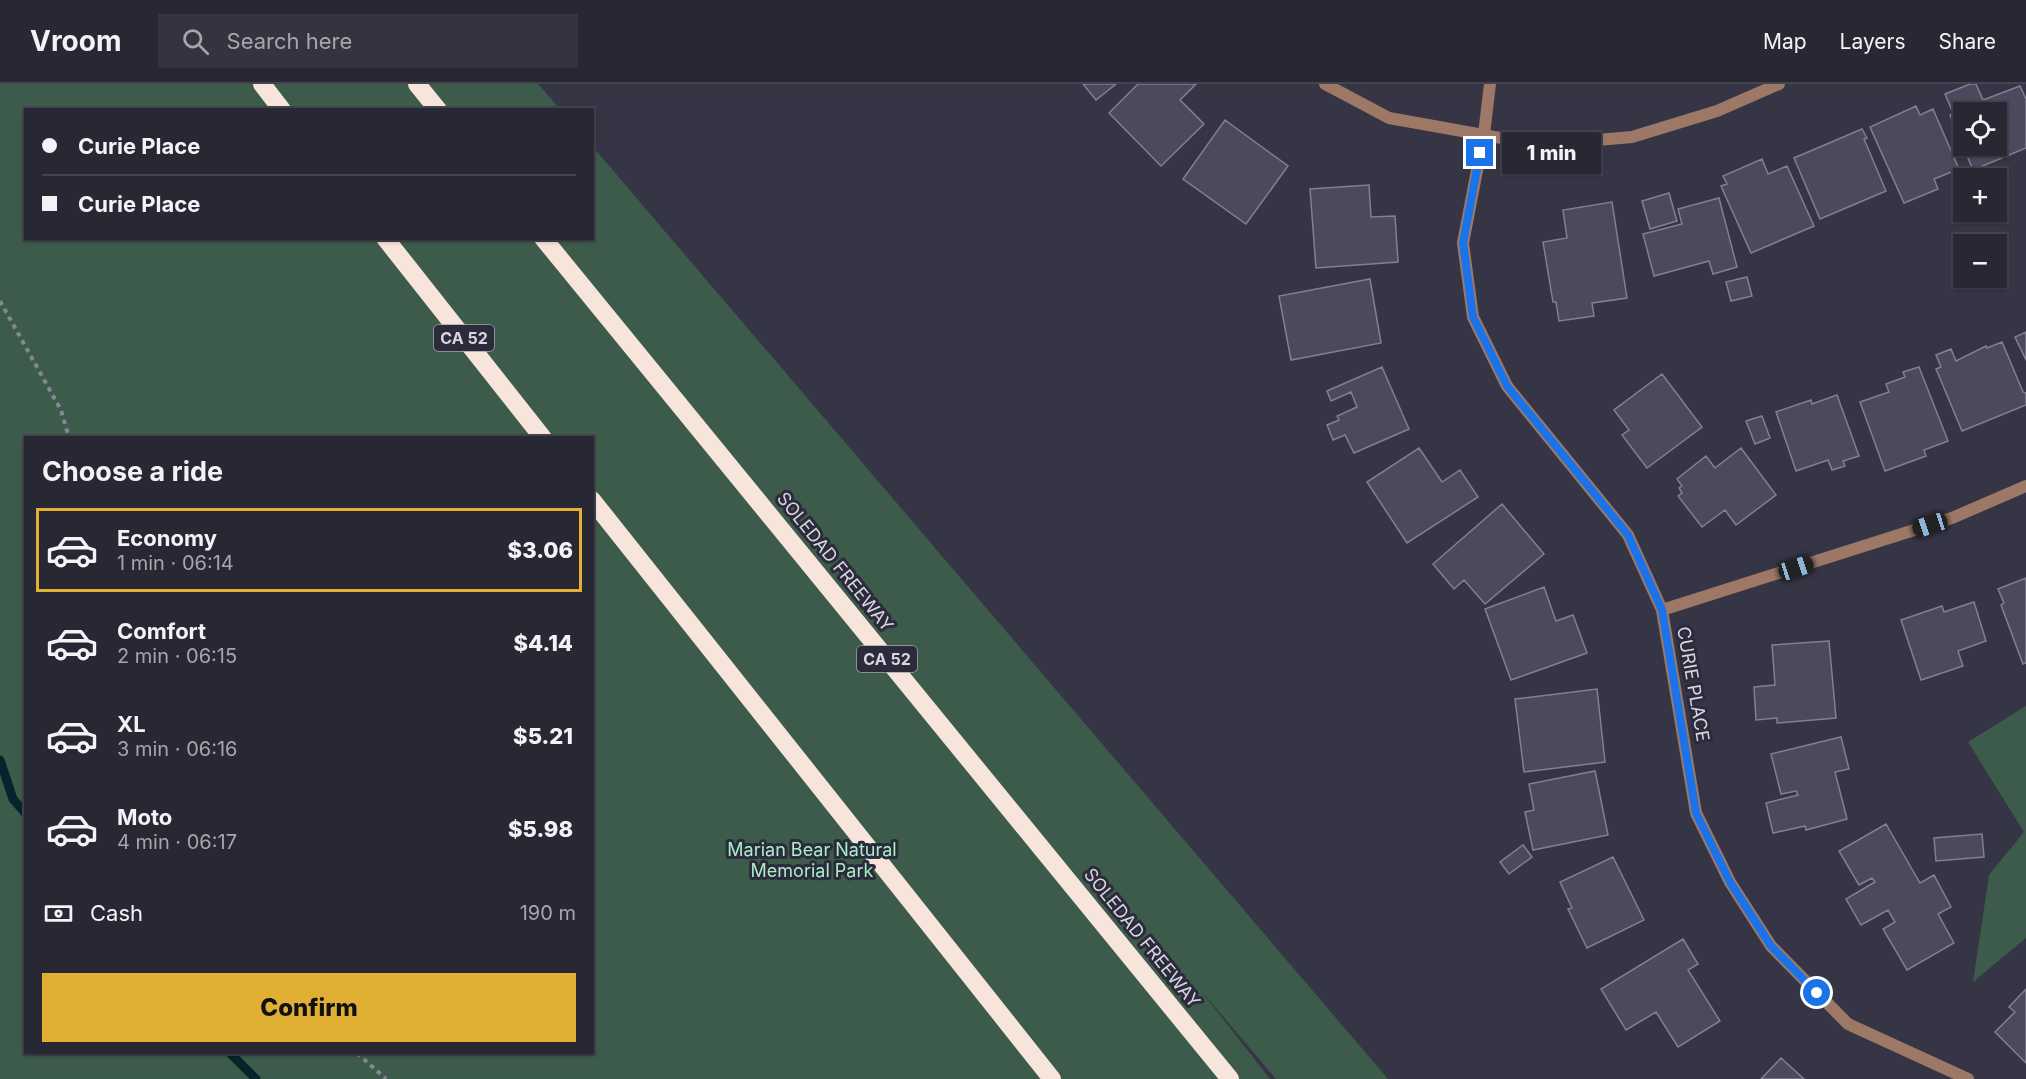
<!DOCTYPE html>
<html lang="en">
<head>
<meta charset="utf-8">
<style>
  body { margin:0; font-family:Inter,sans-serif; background:#343440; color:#f1f3f6; height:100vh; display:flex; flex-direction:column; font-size:22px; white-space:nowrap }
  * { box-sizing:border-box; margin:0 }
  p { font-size:20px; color:#a5a6ac }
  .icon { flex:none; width:33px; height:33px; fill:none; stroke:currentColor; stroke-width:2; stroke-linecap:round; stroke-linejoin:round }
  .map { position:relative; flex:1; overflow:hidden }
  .sheet { position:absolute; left:24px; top:352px; width:570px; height:618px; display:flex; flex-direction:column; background:#282834; border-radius:0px; box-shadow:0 2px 4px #0004,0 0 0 2px #44444f }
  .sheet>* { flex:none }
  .hud { position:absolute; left:24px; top:24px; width:570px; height:132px; border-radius:0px; box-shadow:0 2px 4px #0004,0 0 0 2px #44444f; display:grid; align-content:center; height:132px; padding:0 18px; background:#282834 }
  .controls { position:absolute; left:1953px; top:18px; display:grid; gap:12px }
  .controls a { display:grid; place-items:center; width:54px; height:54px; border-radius:0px; background:#282834; box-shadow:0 2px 4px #0004,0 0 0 2px #44444f; font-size:30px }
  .end { position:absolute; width:27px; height:27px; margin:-14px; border:8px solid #1a73e8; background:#fff; box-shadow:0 0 0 3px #fff }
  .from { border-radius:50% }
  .bubble { position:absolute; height:42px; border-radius:0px; background:#282834; box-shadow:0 2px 4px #0004,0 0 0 2px #44444f; font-size:20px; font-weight:800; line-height:42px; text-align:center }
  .car { position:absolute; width:18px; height:36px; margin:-18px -9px; border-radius:8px; box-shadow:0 0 4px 2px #0007; background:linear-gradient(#222 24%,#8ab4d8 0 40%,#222 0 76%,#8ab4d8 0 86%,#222 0) }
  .hud b { display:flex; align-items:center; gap:21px; height:57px; font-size:22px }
  .hud b+b { border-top:2px solid #44444f }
  .hud i { width:15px; height:15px; background:#f1f3f6 }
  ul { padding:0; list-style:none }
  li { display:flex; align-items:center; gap:18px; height:84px; margin:0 12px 9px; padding:0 6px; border:3px solid transparent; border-radius:0px }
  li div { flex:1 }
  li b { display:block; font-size:22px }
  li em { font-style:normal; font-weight:800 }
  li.current { border-color:#e1af34 }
  li>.icon { width:54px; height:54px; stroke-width:1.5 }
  h2 { padding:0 18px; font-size:27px; line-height:72px }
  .pay { display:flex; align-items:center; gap:15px; height:66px; padding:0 18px; font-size:22px }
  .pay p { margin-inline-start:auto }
  .cta { display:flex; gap:12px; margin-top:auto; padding:12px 18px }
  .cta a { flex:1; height:69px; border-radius:0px; background:#e1af34; color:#111; font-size:24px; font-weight:800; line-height:69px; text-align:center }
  header { display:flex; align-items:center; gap:36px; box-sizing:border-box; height:84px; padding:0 30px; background:#282834; border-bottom:2px solid #44444f }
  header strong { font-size:28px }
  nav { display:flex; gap:33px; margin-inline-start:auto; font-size:21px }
  .search { width:420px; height:54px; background:#343440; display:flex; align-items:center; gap:15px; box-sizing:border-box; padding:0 21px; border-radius:0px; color:#a5a6ac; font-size:22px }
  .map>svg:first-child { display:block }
  .green { fill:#3d5b4a; fill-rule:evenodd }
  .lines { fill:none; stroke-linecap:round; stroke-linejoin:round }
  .stream { stroke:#08242b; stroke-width:9 }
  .building { fill:#4b4a5c; stroke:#818093; stroke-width:1.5; fill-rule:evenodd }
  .path { stroke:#868593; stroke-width:4; stroke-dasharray:4.5 4.5; stroke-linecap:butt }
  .street { stroke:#9d7866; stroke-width:12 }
  .highway { stroke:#f7e4db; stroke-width:18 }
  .route { stroke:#1a73e8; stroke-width:8 }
  .labels { text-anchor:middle; stroke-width:6; stroke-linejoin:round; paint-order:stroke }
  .shield { fill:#2c2b3b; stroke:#a4a3af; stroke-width:1.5 }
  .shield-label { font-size:16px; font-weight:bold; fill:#d7d6e1 }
  .street-label { font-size:18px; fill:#d7d6e1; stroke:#2c2b3b }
  .park-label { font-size:18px; fill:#a8eec7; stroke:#2c2b3b }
</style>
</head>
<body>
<header>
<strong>Vroom</strong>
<div class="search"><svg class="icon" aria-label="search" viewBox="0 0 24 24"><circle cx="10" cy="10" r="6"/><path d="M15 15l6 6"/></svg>Search here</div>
<nav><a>Map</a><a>Layers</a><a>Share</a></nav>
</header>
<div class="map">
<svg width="2026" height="995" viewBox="0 0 2026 995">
  <rect width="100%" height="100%" fill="#363546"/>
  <path class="green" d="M0,0H538L560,25L26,26V154H592L593,63L1388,995H1276L1198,903L1270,995H0ZM26,354H592V969H26Z
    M2026,622V854L1973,898L1989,791L2024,748L1968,658Z"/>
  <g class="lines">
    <path class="stream" d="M0,676L13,715L26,730
      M230,969L256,995"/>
  </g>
  <path class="building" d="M1083,0H1116L1096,16Z
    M1138,0H1196L1180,16L1204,40L1161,82L1109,29Z
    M1970,0H1976L1983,16L2020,2L2026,15V64L1973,86L1950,31L1953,29L1945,10ZM1964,28H1996V62H1964Z
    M1916,22L1920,31L1933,25L1959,85L1934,95L1938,105L1904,119L1870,43Z
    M1225,36L1288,82L1246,140L1183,95Z
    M1862,45L1867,54L1864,55L1886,107L1820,135L1794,74Z
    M1762,75L1768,90L1787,82L1814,142L1751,169L1721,102L1727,100L1723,92Z
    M1369,101L1371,133L1395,132L1398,178L1316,184L1310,105Z
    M1669,109L1677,137L1650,145L1642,117Z
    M1719,114L1737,183L1713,190L1709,177L1654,192L1643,150L1682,140L1678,125Z
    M1612,118L1627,214L1592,219L1594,232L1559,237L1556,218H1553L1543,158L1567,154L1563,126Z
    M1747,193L1752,212L1731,217L1726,198Z
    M1370,195L1381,259L1291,276L1279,212Z
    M2026,248V276L2015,253Z
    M2002,258L2023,308L2026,309V321L1962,347L1936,285L1941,283L1936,271L1951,265L1956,277L1986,262L1987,264Z
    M1382,283L1409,345L1354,369L1345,351L1333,356L1327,341L1339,336L1337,332L1357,323L1351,308L1331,317L1327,307Z
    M1919,283L1948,357L1924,366L1926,372L1885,387L1860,318L1889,308L1886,300L1905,293L1903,288Z
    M1662,290L1702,343L1647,384L1622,351L1629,346L1614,326Z
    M1837,311L1859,372L1843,377L1845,382L1832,386L1828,376L1796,387L1776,328L1811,316L1812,320Z
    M1762,332L1770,354L1755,360L1746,337Z
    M1419,364L1442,398L1460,386L1478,413L1407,459L1367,398Z
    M1741,364L1776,411L1736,441L1725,426L1702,443L1678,412L1682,409L1679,404L1682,402L1677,395L1706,372L1715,384Z
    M1502,420L1544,470L1485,520L1464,496L1454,505L1433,480Z
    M2026,494V579L2023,580L2001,521L2004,519L1998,505Z
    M1544,503L1556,537L1573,531L1587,569L1511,596L1485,525Z
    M1974,518L1986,557L1958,567L1963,582L1921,596L1901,536L1942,522L1944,528Z
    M1829,557L1836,634L1777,639V634L1756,636L1754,603L1775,601L1772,561Z
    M1597,605L1605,678L1524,688L1515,615Z
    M1841,653L1849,685L1835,688L1847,735L1806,746L1805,742L1773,749L1766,719L1798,711L1796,707L1781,710L1771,670Z
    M1595,687L1608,751L1533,766L1525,728L1534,726L1529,700Z
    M1886,740L1920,799L1934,791L1951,823L1938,830L1954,859L1907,886L1883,845L1895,838L1888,826L1861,841L1846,815L1875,798L1872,794L1859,801L1839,767Z
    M1982,750L1984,773L1936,777L1934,754Z
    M1523,761L1532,773L1509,790L1500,778Z
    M1613,773L1644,836L1587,864L1568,825L1572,824L1560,798Z
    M1683,855L1698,880L1688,886L1720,937L1678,963L1656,928L1626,946L1601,905Z
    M2026,905V979L1995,948L2015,928L2009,923Z
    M1781,974L1804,995H1761Z"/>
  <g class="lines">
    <path class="path" d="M0,217L61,326L69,354
      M357,969L386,995"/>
    <path class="street" d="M1325,0L1389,34L1540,61L1632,53L1717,27L1779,0
      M1490,0L1484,50L1463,159L1473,233L1507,302L1628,451L1662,526L1696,729L1730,798L1771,862L1848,940L1968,995
      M1662,526L1952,434L2026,402"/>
    <path class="highway" d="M262,0L282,26
      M417,0L438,26
      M385,154L543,354
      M543,154L1230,995
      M592,416L1052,995"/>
  </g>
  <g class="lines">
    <path class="route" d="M1480,69L1463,159L1473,233L1507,302L1628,451L1662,526L1696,729L1730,798L1771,862L1817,909"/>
  </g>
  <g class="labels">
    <g class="shield">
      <rect x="434" y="241" width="60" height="26" rx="4.5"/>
      <rect x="857" y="562" width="60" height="26" rx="4.5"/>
    </g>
    <g class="shield-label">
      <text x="464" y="260">CA 52</text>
      <text x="887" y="581">CA 52</text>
    </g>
    <g class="street-label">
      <text transform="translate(835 478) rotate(51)" y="6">SOLEDAD FREEWAY</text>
      <text transform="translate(1693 600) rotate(80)" y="6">CURIE PLACE</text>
      <text transform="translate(1142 854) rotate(51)" y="6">SOLEDAD FREEWAY</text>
    </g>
    <g class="park-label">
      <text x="812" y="772">Marian Bear Natural<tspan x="812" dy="21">Memorial Park</tspan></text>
    </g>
  </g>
</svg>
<div class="controls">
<a><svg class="icon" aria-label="locate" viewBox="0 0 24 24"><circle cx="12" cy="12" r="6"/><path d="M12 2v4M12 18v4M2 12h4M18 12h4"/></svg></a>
<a>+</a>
<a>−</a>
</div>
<i class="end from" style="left:1817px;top:909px"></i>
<i class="end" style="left:1480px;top:69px"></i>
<div class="bubble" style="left:1502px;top:48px;width:99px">1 min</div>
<i class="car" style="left:1930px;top:441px;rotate:252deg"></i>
<i class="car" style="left:1796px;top:484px;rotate:72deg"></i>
<div class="hud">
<b><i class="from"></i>Curie Place</b>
<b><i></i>Curie Place</b>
</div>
<section class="sheet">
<h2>Choose a ride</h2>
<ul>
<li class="current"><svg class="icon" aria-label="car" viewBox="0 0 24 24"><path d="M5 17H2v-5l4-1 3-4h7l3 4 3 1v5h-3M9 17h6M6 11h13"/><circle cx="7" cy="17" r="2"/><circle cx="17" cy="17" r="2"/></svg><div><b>Economy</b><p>1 min · 06:14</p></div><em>$3.06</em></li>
<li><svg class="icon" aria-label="car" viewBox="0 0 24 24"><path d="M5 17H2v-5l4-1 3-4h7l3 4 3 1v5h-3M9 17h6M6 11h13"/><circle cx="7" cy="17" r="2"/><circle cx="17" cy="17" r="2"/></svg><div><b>Comfort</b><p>2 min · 06:15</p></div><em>$4.14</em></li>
<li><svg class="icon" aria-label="car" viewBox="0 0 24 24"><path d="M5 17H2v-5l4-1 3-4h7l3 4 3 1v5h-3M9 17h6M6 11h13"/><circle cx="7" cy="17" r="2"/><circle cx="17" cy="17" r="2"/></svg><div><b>XL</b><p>3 min · 06:16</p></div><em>$5.21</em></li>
<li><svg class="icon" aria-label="car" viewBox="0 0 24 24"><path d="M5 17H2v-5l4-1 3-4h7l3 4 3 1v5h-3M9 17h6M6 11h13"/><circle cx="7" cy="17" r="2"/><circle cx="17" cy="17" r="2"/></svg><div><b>Moto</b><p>4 min · 06:17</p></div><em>$5.98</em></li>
</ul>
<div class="pay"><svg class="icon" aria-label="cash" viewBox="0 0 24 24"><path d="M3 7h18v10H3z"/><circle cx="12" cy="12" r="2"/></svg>Cash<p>190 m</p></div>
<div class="cta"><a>Confirm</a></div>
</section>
</div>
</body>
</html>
